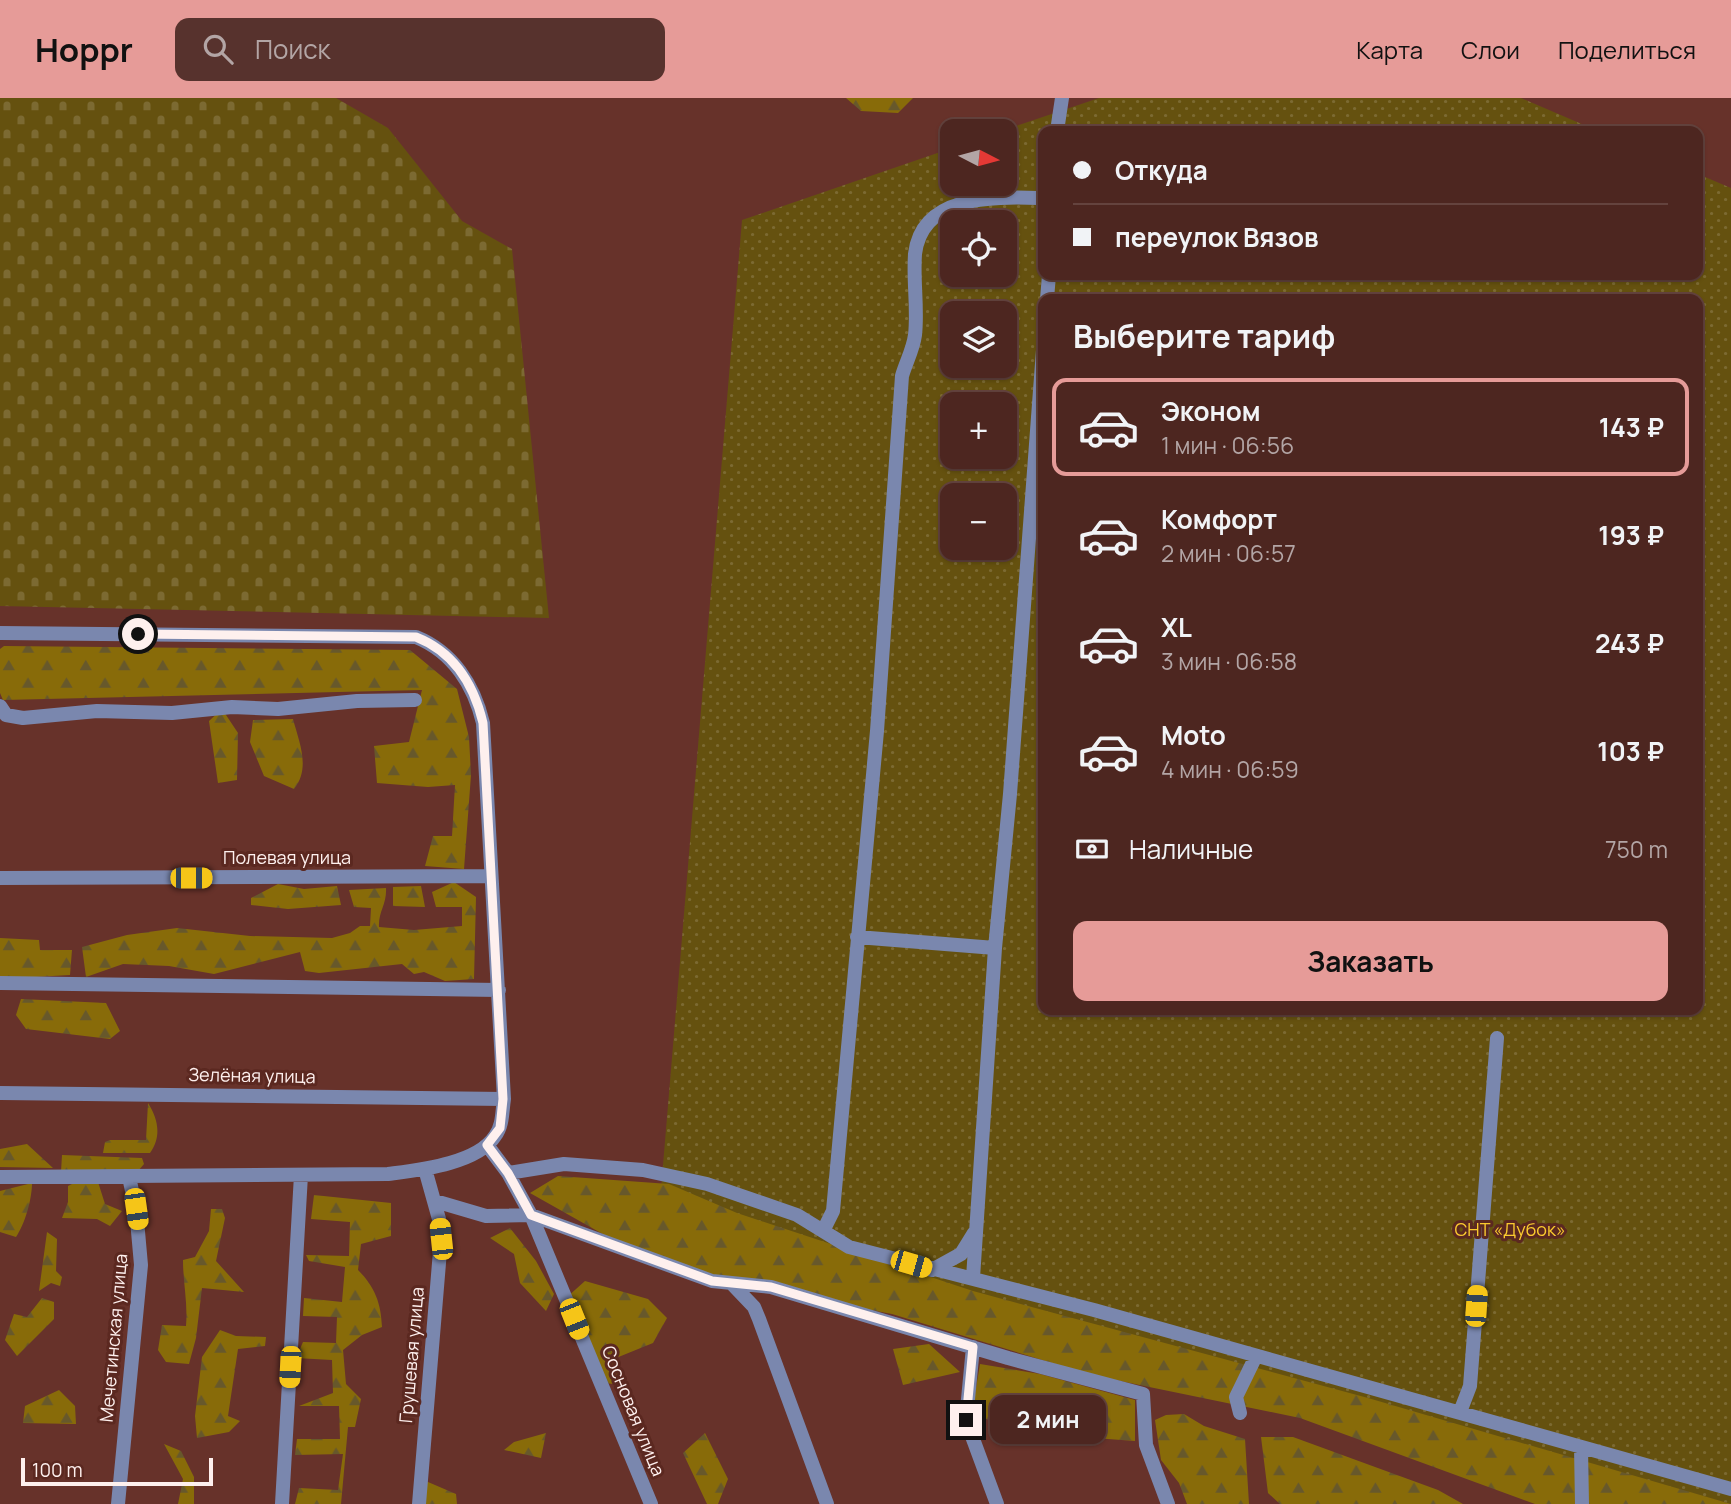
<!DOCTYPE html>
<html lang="ru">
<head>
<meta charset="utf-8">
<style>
  body { margin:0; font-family:Manrope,sans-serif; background:#57322d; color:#f1f3f6; height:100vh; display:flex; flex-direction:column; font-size:26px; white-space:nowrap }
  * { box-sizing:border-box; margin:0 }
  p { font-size:23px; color:#b3a5a5 }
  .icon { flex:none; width:38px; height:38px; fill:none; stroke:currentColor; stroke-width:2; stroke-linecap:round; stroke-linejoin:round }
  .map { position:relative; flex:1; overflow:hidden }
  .sheet { position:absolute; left:1038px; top:196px; width:665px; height:721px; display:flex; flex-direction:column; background:#4d2620; border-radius:14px; box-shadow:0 2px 5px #0004,0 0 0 2px #64433e }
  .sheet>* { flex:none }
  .hud { position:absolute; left:1038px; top:28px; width:665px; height:154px; border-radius:14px; box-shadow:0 2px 5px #0004,0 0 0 2px #64433e; display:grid; align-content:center; height:154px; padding:0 35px; background:#4d2620 }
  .needle { width:46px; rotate:96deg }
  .fabs { position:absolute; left:940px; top:21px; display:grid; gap:14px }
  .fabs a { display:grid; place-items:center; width:77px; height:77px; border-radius:14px; background:#4d2620; box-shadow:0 2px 5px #0004,0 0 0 2px #64433e; font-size:35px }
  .scale { position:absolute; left:21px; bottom:18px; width:192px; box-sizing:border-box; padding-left:7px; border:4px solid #fef0ee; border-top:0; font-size:19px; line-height:24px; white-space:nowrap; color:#fef0ee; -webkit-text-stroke:5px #5b2820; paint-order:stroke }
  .end { position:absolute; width:32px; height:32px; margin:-16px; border:9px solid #fef0ee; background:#111; box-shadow:0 0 0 4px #111 }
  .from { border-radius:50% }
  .bubble { position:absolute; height:49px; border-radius:14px; background:#4d2620; box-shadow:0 2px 5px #0004,0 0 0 2px #64433e; font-size:23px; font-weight:700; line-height:49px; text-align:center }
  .car { position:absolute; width:21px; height:42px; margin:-21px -10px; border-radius:9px; box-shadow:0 0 5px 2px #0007; background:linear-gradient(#f5c518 24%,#345 0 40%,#f5c518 0 76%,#345 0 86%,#f5c518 0) }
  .hud b { display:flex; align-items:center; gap:24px; height:66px; font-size:26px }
  .hud b+b { border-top:2px solid #64433e }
  .hud i { width:18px; height:18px; background:#f1f3f6 }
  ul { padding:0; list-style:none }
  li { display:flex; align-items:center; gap:21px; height:98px; margin:0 14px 10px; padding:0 21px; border:4px solid transparent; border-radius:14px }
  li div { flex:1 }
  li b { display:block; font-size:26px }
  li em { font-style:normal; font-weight:700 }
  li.on { border-color:#e69b98 }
  li>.icon { width:63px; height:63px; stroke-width:1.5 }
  h2 { padding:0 35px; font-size:32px; line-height:84px }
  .pay { display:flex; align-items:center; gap:18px; height:77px; padding:0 35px; font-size:26px }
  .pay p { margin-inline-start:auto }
  .action { display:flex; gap:14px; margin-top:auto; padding:14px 35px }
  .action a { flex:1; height:80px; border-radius:14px; background:#e69b98; color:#111; font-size:28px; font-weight:700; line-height:80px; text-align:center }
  header { display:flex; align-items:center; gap:42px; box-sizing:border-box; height:98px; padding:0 35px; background:#e69b98; color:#111 }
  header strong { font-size:33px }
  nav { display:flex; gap:38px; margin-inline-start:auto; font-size:24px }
  .search { width:490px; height:63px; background:#57322d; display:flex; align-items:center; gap:18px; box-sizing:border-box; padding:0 24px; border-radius:14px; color:#b3a5a5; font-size:26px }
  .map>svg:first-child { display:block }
  .grass { fill:url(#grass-dots); fill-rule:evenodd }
  .forest { fill:url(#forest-firs) }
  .cemetery { fill:url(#cemetery-stones) }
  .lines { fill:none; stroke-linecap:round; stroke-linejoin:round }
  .street { stroke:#7a87ae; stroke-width:14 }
  .route { stroke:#fef0ee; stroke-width:9 }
  .labels { text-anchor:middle; stroke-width:6; stroke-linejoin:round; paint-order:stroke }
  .street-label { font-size:18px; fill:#fef0ee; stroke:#5b2820 }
  .park-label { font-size:18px; fill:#faca2e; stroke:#5b2820 }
</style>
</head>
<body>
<header>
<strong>Hoppr</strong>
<div class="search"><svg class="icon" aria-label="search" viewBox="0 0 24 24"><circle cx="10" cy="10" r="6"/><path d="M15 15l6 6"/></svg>Поиск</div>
<nav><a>Карта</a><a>Слои</a><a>Поделиться</a></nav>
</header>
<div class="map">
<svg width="1731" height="1406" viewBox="0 0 1731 1406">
  <defs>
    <pattern id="grass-dots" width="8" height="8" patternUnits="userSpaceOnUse" patternTransform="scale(1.75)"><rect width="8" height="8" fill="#65510f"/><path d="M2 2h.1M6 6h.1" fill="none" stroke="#7c6a32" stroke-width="1.8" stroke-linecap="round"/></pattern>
    <pattern id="forest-firs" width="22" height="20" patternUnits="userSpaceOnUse" patternTransform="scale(1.75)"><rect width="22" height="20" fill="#886b09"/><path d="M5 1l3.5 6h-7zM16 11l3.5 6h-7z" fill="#67582b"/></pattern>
    <pattern id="cemetery-stones" width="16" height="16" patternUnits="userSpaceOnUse" patternTransform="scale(1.75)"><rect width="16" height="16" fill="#65510f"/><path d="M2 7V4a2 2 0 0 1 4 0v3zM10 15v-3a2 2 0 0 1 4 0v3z" fill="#7c6a32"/></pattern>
  </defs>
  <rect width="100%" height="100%" fill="#67322a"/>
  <path class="grass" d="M1099,0H1521L1598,33H1043V177H1698V76L1731,90V1406L659,1115L742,122L952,50V86H1004V33H1001ZM952,124H1004V177H952ZM1043,201H1698V912H1043ZM952,215H1004V268H952ZM952,306H1004V359H952ZM952,397H1004V450H952Z"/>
  <path class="forest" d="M846,0H913L898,15L861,13Z
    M4,548L410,552L457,591L469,639L471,677L464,771L425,768L433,738H452L455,687L428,689L377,685L374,648L409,644L422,592L3,602L0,595V551Z
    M222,611L238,635L237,682L218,685L209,623Z
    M293,621C299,644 311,670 294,691L264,678L250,644L253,622Z
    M454,784L476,799L474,881L445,883L424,874L414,876L402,866L319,875L305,873L300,854L214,876L169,868L123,866L86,879L82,849L127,837L177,830L250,838L332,840L350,835L360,828H370L371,810L354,809L349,792L386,790C387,806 378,814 379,829L414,832L462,828V809H436L432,794Z
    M278,786L304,791L337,788L341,807L288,811L251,807V800Z
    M421,788L425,809L393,808V789Z
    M0,840L39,842L40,852H72L70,877L0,881Z
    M21,901L106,905L120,933L110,941L26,931L16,917Z
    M148,1005C158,1021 162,1038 150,1055H103L105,1044L110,1042H146Z
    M27,1046L53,1070L0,1069V1051Z
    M62,1057L142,1060L144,1066L138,1073L61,1074Z
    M558,1078L669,1086L737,1115L973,1193L1368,1300L1731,1406H1535L1300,1320L1091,1277L892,1216L670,1174L530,1095Z
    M78,1083L98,1084L105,1106L122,1113L110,1128L97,1121L62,1120L68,1104V1088Z
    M32,1085C32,1101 25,1126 16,1139L0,1134V1093Z
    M314,1097L391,1105V1138L361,1146L358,1172C375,1189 381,1205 382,1229L362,1237L343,1252L346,1286L361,1301L355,1329H348L341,1406H295L299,1390L338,1392L343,1356L295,1357L297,1341H340L339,1308H299L333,1295L332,1262L296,1260L303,1244L336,1245L337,1219L303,1218L304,1200L342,1204L345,1169L309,1163L306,1157L349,1158L350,1124L311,1121Z
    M211,1111H222L225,1120L216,1163L244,1194L202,1190L196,1240L189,1266L166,1264L158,1252L162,1227L186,1228C188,1205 183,1185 183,1162L195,1159L209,1133Z
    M510,1130L536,1163L554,1196L546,1213L520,1185L514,1156L490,1140Z
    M47,1134L57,1141L56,1173L62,1179L60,1188L51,1185L39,1193Z
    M585,1183L648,1201L667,1220L653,1245L616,1260L619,1287L600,1284L566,1200Z
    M42,1200L54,1204V1221L17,1258L5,1242L14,1216L27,1219Z
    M220,1232L236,1238L266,1239L265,1248L238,1251L228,1318L240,1323L229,1334L197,1340L195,1318L202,1259Z
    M929,1246L960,1274L903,1287L893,1251Z
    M980,1266L1040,1276L1135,1302V1343L1014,1334L972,1314Z
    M59,1292L75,1308L76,1326L23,1325L25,1308Z
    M1184,1316L1204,1328L1245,1341L1249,1406H1187L1179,1385L1161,1362L1155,1322L1166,1317Z
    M546,1335L541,1360L504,1352L514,1344Z
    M705,1335L728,1381L718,1406H707L683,1355Z
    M1261,1339H1293L1438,1392L1463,1406H1280L1268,1395Z
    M164,1346L181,1353L194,1379V1406H178L183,1381Z
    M421,1381L456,1396L457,1406H419Z"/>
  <path class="cemetery" d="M0,0H336L388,30L462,123L512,151L549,520L0,508Z"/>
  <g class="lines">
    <path class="street" d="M1057,33L1062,0
      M1047,201L1049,177
      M0,535L416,539C453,554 474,587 483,625L504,1001C502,1013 503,1028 495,1038C477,1066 418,1072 388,1076L0,1079
      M0,608L6,617L23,620L97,613L172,615L232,609L278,611L357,603L415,602
      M0,780L491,778
      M857,839L995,850
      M0,885L499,892
      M0,995L504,1001
      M487,1047L508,1075L531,1117L651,1406
      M508,1075L564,1066L643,1072L707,1086L797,1117L849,1149L1094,1212L1731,1391
      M435,1103L486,1118L531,1117L712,1183L771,1189L1008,1260L1143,1296L1146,1347L1168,1406
      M823,1133L833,1113L877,633L902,278C906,264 913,252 915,237C918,211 913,183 915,156C922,95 997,99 1043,100
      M932,1172L961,1156L974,1135
      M973,1180L995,850L1010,696L1043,252
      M733,1187L754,1209L759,1221L827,1406
      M973,1249L966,1322L997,1406
      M1460,1314L1470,1288L1497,940
      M1240,1315L1236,1299L1256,1258
      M1581,1349L1582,1406
      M118,1406L141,1167L136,1111L129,1079
      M282,1406L301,1077
      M419,1406L441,1141L439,1121L425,1071"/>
  </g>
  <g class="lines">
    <path class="route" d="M138,536L416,539C454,554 474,587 483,625L503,1001L500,1030L487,1047L508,1075L531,1117L712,1183L771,1189L973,1249L966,1322"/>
  </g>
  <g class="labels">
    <g class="street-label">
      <text x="287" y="766">Полевая улица</text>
      <text transform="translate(252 978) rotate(1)" y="6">Зелёная улица</text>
      <text transform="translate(114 1240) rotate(-85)" y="6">Мечетинская улица</text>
      <text transform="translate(412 1257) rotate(-85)" y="6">Грушевая улица</text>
      <text transform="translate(633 1313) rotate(68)" y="6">Сосновая улица</text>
    </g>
    <g class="park-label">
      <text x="1510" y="1138">СНТ «Дубок»</text>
    </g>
  </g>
</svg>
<div class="fabs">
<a><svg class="needle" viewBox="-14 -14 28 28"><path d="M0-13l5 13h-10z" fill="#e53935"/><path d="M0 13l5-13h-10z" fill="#b3a5a5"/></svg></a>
<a><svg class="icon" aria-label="locate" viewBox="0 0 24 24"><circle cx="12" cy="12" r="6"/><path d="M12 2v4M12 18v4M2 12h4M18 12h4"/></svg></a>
<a><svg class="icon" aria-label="layers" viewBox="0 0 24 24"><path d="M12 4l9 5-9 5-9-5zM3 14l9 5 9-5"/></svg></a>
<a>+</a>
<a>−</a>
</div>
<div class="scale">100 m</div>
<i class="end from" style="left:138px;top:536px"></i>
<i class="end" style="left:966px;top:1322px"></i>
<div class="bubble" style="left:990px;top:1297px;width:116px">2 мин</div>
<i class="car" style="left:191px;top:780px;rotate:90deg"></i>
<i class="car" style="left:136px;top:1111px;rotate:172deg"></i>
<i class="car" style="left:441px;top:1141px;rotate:354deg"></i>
<i class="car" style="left:911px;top:1166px;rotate:106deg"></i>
<i class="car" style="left:1476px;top:1208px;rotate:4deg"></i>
<i class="car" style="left:574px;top:1221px;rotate:158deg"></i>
<i class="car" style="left:290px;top:1269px;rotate:183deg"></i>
<div class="hud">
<b><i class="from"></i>Откуда</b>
<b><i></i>переулок Вязов</b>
</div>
<section class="sheet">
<h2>Выберите тариф</h2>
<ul>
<li class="on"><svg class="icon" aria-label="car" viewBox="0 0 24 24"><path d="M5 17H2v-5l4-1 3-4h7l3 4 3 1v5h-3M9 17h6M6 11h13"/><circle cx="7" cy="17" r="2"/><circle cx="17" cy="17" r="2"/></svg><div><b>Эконом</b><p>1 мин · 06:56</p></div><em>143 ₽</em></li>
<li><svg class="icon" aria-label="car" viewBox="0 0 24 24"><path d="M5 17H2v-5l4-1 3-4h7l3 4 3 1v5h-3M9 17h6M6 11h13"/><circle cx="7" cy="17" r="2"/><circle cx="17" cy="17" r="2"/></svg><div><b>Комфорт</b><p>2 мин · 06:57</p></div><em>193 ₽</em></li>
<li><svg class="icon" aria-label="car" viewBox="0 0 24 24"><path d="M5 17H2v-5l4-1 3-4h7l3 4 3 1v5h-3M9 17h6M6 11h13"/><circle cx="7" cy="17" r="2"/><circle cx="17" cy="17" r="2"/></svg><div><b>XL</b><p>3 мин · 06:58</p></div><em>243 ₽</em></li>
<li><svg class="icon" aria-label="car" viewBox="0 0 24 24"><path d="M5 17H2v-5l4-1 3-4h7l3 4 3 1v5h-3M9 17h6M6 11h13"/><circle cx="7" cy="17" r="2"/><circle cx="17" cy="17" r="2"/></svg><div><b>Moto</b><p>4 мин · 06:59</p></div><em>103 ₽</em></li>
</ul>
<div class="pay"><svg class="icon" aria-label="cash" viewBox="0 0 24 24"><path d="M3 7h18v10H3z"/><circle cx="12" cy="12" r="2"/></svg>Наличные<p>750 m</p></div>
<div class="action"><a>Заказать</a></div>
</section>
</div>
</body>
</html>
